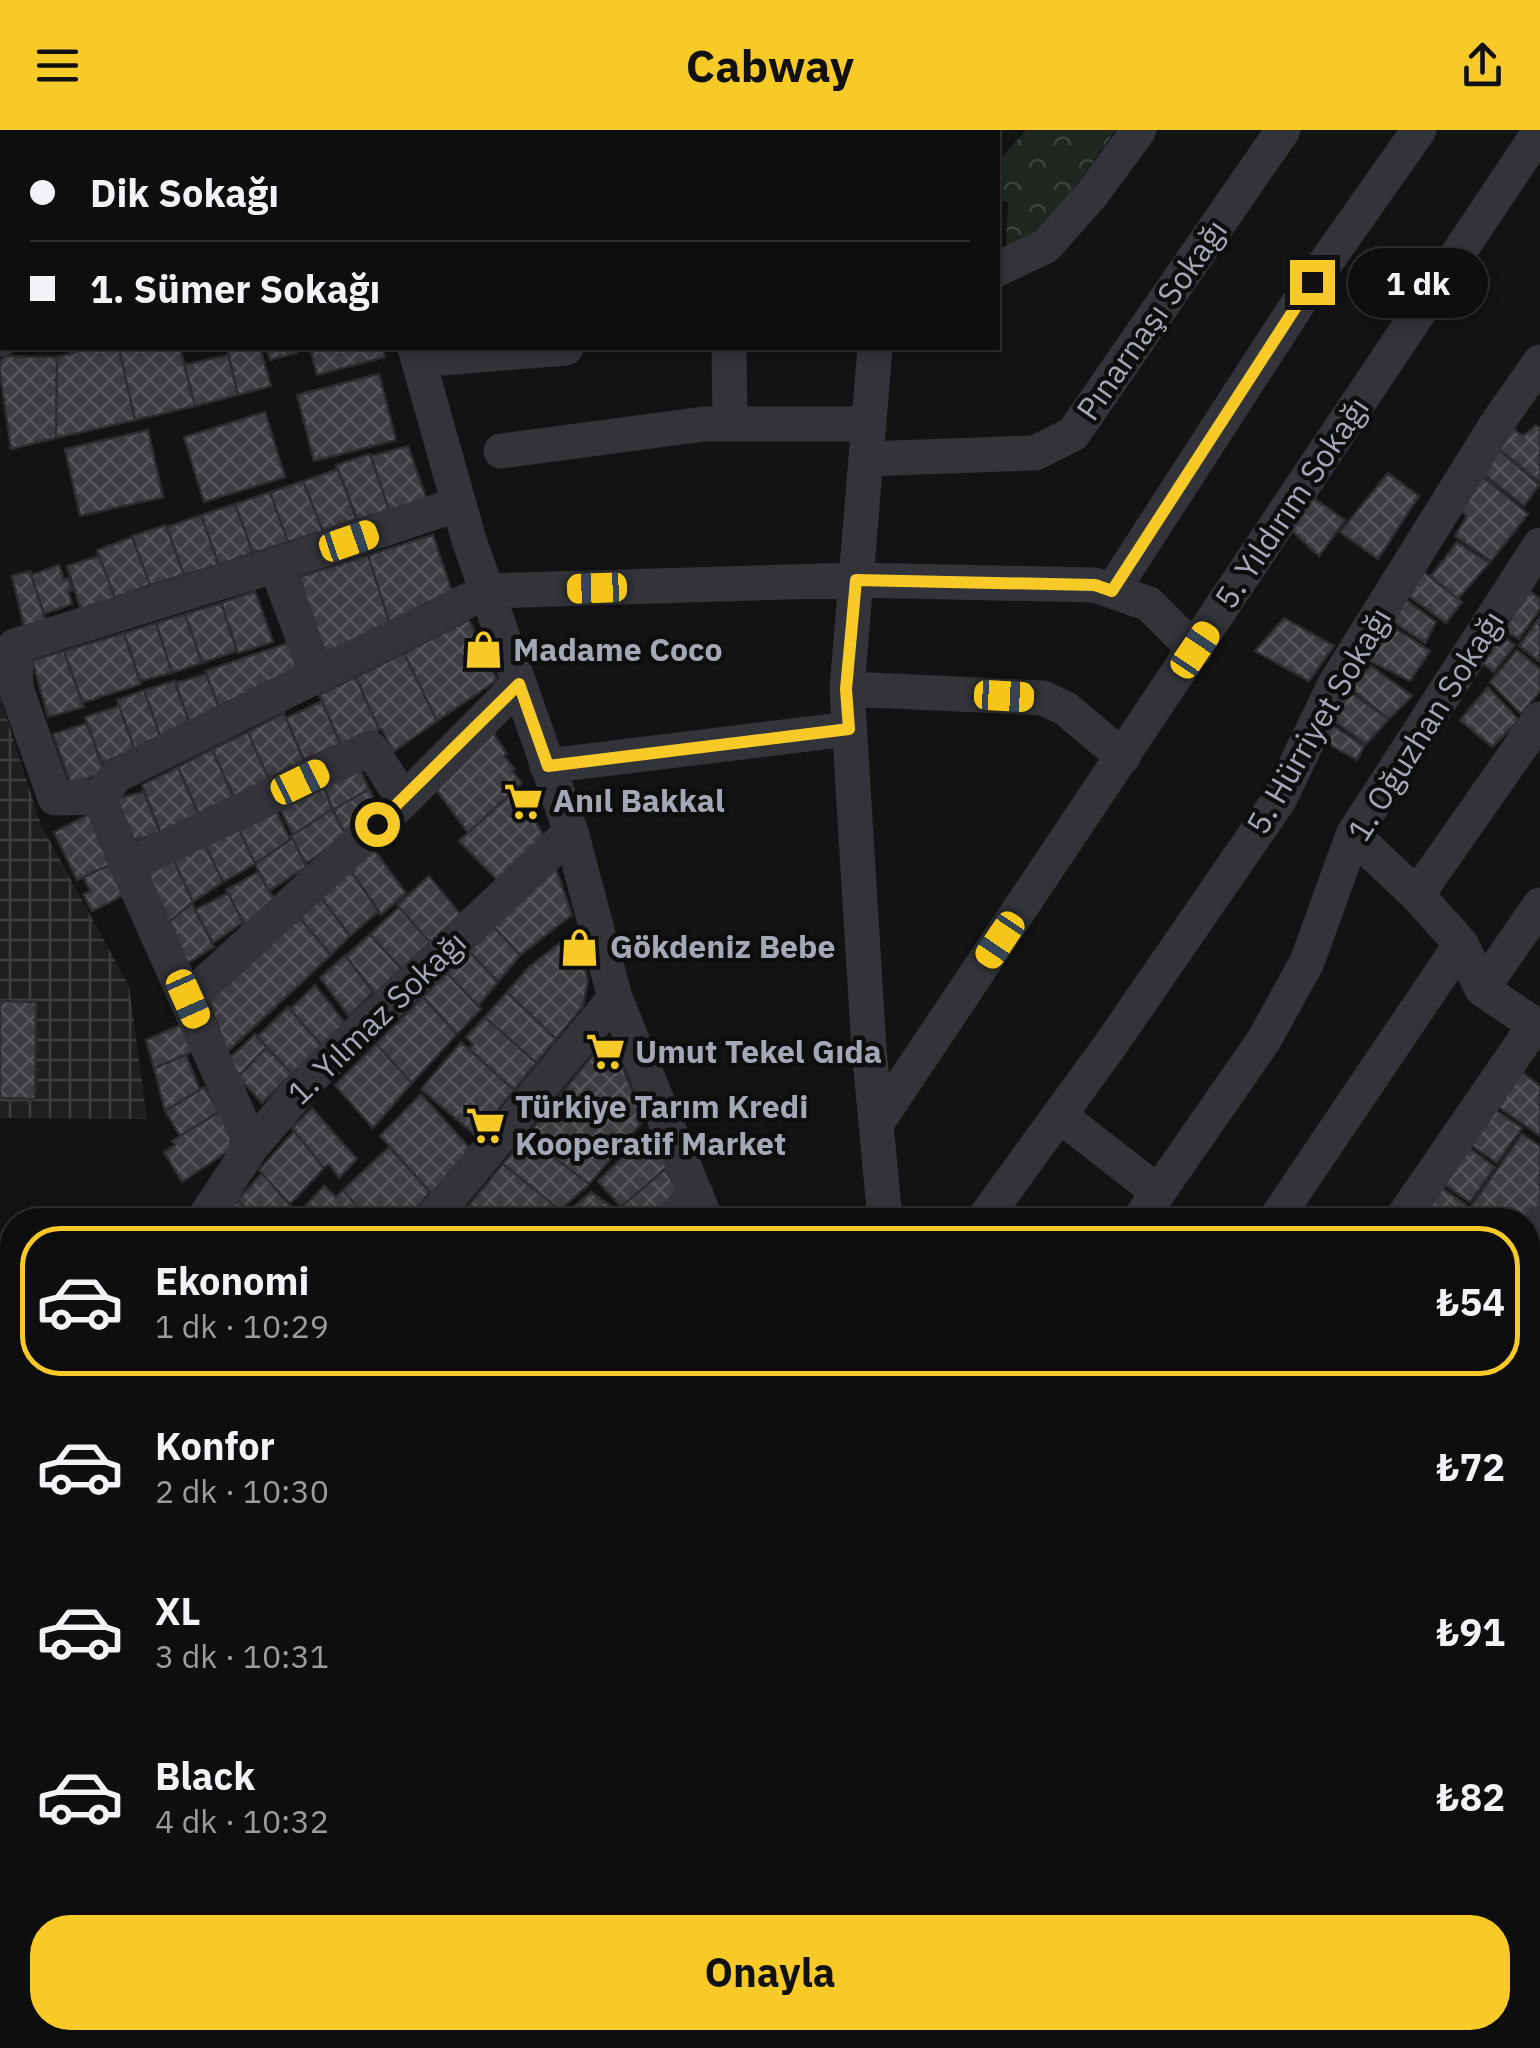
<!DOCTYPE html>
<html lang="tr">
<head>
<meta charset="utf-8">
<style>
  body { margin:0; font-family:"IBM Plex Sans",sans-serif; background:#1c1c1d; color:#f1f3f6; height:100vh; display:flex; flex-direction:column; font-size:38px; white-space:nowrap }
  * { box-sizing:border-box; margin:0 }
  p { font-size:32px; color:#9b9c9e }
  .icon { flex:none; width:55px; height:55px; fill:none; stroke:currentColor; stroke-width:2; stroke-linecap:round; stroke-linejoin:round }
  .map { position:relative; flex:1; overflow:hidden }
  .side { position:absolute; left:0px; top:1078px; width:1540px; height:842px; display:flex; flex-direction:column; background:#0e0e0f; border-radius:40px 40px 0 0; box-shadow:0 5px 15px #0003,0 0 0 2px #2e2e2f }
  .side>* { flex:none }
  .guide { position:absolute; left:0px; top:0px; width:1000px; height:220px; box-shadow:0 5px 15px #0003,0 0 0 2px #2e2e2f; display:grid; align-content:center; height:220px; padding:0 30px; background:#0e0e0f }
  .end { position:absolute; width:45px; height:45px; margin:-22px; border:12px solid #f7ca27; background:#111; box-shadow:0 0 0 5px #111 }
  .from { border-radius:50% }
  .bubble { position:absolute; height:70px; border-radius:35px; background:#0e0e0f; box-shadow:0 5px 15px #0003,0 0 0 2px #2e2e2f; font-size:32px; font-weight:800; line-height:70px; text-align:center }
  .car { position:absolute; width:30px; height:60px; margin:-30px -15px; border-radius:12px; box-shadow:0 0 8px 2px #0007; background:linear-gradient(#f5c518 24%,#345 0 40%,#f5c518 0 76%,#345 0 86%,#f5c518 0) }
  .guide b { display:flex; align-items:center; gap:35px; height:95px; font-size:38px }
  .guide b+b { border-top:2px solid #2e2e2f }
  .guide i { width:25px; height:25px; background:#f1f3f6 }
  ul { padding:18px 0 0; list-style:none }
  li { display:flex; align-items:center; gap:30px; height:150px; margin:0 20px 15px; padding:0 10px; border:5px solid transparent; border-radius:40px }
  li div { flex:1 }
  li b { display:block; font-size:38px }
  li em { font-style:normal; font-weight:800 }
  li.active { border-color:#f7ca27 }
  li>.icon { width:90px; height:90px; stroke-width:1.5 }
  .cta { display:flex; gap:20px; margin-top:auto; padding:20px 30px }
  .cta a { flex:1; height:115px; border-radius:40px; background:#f7ca27; color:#111; font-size:40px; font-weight:800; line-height:115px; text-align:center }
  header { display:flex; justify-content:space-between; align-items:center; height:130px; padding:0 30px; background:#f7ca27; color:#111; font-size:45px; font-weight:800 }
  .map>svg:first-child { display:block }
  .industrial { fill:url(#industrial-grid) }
  .park { fill:url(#park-crowns) }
  .building { fill:url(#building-cross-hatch); stroke:#2d2c30; stroke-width:2.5 }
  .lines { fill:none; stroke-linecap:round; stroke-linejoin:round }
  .minor { stroke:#333439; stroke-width:35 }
  .route { stroke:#f7ca27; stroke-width:12 }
  .labels { text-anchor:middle; stroke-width:9; stroke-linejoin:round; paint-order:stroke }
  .street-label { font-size:32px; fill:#a4a7b5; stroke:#0e0e0f }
  .poi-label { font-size:32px; font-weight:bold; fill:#a4a7b5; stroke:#0e0e0f; text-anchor:start }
</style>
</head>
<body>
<header><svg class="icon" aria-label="menu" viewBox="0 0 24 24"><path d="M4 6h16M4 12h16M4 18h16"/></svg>Cabway<svg class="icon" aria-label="share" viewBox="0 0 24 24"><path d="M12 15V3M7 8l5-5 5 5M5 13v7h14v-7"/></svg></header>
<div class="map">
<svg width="1540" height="1918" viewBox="0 0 1540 1918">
  <defs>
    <pattern id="industrial-grid" width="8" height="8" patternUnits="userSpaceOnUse" patternTransform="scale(2.5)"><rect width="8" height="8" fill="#1f1f21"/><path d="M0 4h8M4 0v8" fill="none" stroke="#3d3d3f"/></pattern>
    <pattern id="park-crowns" width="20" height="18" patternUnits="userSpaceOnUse" patternTransform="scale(2.5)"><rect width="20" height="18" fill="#1f2720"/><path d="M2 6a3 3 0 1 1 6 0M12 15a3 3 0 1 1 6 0" fill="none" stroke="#3d443e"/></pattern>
    <pattern id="building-cross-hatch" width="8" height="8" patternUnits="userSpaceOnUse" patternTransform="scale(2.5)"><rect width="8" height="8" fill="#3d3c41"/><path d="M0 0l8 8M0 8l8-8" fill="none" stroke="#56555a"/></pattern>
  </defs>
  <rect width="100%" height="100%" fill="#131314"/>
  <path class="industrial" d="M0,567L41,695L129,856L147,989L0,988Z"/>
  <path class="park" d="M1026,0H1116L1057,81L1035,103L1006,117L1008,72L998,71V32Z"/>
  <path class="building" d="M90,218H119L135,290L56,308L57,227Z
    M119,218H180L195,276L135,290Z
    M227,218H260L271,256L238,265Z
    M266,218H295L297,223L270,230Z
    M310,218H383L385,227L317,245Z
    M228,225L238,265L195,276L184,235Z
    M4,226L57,227L56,308L11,319L0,243V233Z
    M379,244L396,310L314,331L297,265Z
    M265,282L285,347L204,372L184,307Z
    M1508,295L1523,306L1536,295L1540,298V352L1491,313Z
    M148,300L163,367L80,386L65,319Z
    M1491,313L1539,355L1524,376L1476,338Z
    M408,316L427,370L390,383L371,326Z
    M370,324L389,380L357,390L336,335Z
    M338,339L357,389L323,401L303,351Z
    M1388,343L1419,366L1378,429L1340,402Z
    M1482,346L1528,384L1491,431L1455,406L1467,386L1453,373Z
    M303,351L323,401L288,412L270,362Z
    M270,362L288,412L253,423L235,374Z
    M1312,367L1345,390L1319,426L1290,399Z
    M235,374L253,423L219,435L201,385Z
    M201,385L219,435L184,445L167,397Z
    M166,395L184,445L150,455L132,406Z
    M433,405L453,465L390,495L368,425Z
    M132,407L150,455L115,468L97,420Z
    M1457,412L1489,433L1458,469L1431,446Z
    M368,425L390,495L326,527L299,447Z
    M99,426L115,468L81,480L67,436Z
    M59,435L64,450L68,448L72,460L68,461L72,474L44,484L31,445Z
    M30,441L46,491L24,497L12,446Z
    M1424,442L1462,472L1446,493L1406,464Z
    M1521,454L1540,469V479L1519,509L1493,494Z
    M255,461L273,512L238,523L221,473Z
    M1405,469L1436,492L1425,513L1387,488Z
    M221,473L237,521L202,533L185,484Z
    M185,484L202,533L172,543L156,493Z
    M1284,488L1334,516L1309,551L1255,521Z
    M1539,488L1540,489V532L1519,516Z
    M1381,489L1430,521L1410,551L1360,526Z
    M469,490L497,550L437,591L404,523Z
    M156,493L172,543L140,551L124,503Z
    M1493,499L1515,515L1494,542L1475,528Z
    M124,503L141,554L82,573L64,521Z
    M291,512L303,544L221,582L205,541Z
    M1517,520L1540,539V561L1521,584L1490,552Z
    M64,521L84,577L48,587L32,530Z
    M404,523L437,591L393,622L382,599L379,600L356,547Z
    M1371,536L1412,566L1389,589L1350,558Z
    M206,544L221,582L191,597L175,553Z
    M356,547L379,600L342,618L319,565Z
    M175,551L193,603L162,612L144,560Z
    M1488,557L1519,590L1492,617L1460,590Z
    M144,560L162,612L135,620L117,570Z
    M1351,563L1389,589L1366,614L1330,588Z
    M322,571L341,614L304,630L286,588Z
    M119,576L135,620L101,633L85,587Z
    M284,583L304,632L268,648L248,602Z
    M87,593L105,642L71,655L53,604Z
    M1329,593L1364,616L1357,630L1323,611Z
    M491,599L507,624L504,626L515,639L512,641L522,653L468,703L432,654Z
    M248,602L270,653L235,669L212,619Z
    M212,619L233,667L199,684L178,637Z
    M358,635L369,659L333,680L322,652Z
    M178,637L199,686L161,704L142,655Z
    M322,652L332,679L293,705L278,675Z
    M369,659L381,681L345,703L333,680Z
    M516,659L545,708L498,751L459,711Z
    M144,662L160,703L130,712L114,669Z
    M332,679L346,706L305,734L291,706Z
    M277,682L290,710L255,734L240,700Z
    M92,683L116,732L77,750L54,702Z
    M239,698L255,734L223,752L205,715Z
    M292,708L307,736L269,761L255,734Z
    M204,713L223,752L193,772L172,727Z
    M373,718L406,763L381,785L350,740Z
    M173,728L193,772L165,795L141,747Z
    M116,732L130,762L92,781L83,764L90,761L83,747Z
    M555,736L572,785L520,825L494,797Z
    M350,740L379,781L350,806L320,766Z
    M258,742L274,769L245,795L226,760Z
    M429,746L461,785L430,812L397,775Z
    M228,763L243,792L213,813L195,780Z
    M320,766L350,806L331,825L298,786Z
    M192,773L214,817L186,834L165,795Z
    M399,777L430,812L401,839L370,804Z
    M298,786L331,825L227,922L210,875L213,863Z
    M494,797L520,825L498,852L469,821Z
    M573,803L577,806L588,850L583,876L556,909L507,862L529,837Z
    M370,804L401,839L375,864L346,826Z
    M469,821L498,852L478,876L447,843Z
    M345,825L373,862L349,886L320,848Z
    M447,843L481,879L457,904L423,867Z
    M315,855L345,893L322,916L290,879Z
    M507,862L556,909L536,933L485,887Z
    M423,867L457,904L412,953L376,914Z
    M0,871L36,872L35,969L0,968Z
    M288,877L322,916L292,944L257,907Z
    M485,887L536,933L514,960L469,919L473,914L466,907Z
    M183,894L192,922L154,938L146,910Z
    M255,904L267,917L238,947L227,931Z
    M461,912L514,960L476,1006L421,959Z
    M376,914L412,953L373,998L335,955Z
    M267,917L292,944L262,973L238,947Z
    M616,921L644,990L589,1054L526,1006L595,923Z
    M186,925L200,960L165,981L154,938Z
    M1519,940L1540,956V1006L1491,972Z
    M204,957L219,982L180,1006L165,981Z
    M421,964L474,1023L433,1065L380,1006Z
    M312,978L357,1029L339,1048L329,1034L324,1038L292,998Z
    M1492,978L1522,998L1497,1033L1468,1013Z
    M219,982L235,1008L230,1011L234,1017L182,1052L164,1022L175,1015L172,1011Z
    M294,1001L324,1038L290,1074L259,1040Z
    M1522,1004L1540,1016V1082L1528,1090H1494L1472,1075Z
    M645,1005L647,1008L652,1005L668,1036L621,1077L598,1051Z
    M526,1006L589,1054L560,1080L503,1034Z
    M1461,1012L1495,1037L1470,1072L1435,1048Z
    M389,1017L430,1062L407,1090H368L343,1060Z
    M503,1034L559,1079L550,1090H457Z
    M665,1039L680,1065L653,1090H636L621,1077Z
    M262,1043L296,1082L289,1090H256L238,1070Z
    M1434,1052L1466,1075L1456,1090H1447L1420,1072Z
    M324,1056L336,1067L343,1060L368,1090H319L306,1075Z
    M591,1062L631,1090L559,1089Z
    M238,1070L256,1090H224L221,1087Z
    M1528,1407L1540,1418V1452L1535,1458L1528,1453Z
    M1540,1490V1542L1528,1533V1508Z
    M1540,1554V1604L1528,1594V1571Z
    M1528,1594L1540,1604V1626L1528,1642Z
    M1540,1687V1764L1536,1770L1528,1765V1707Z
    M1540,1764V1807L1528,1798V1783Z
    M220,1908H250L251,1918H211V1910Z
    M250,1908H287L289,1918H251Z
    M360,1908H391L392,1918H332L331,1914Z
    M391,1908H431L432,1918H392Z
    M431,1908H473L474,1918H432Z
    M610,1908H668L672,1909L667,1918H615L607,1914Z
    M711,1908H753L761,1913L758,1918H704Z
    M775,1908H829L823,1918H789Z
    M867,1908H916L910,1918H887Z
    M958,1908H976L1003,1918H954Z
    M982,1908H1020L1015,1918H1005Z
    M1107,1908H1154L1148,1918H1124Z
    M1158,1908H1181L1195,1914L1193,1918H1152Z
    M1233,1908H1276L1278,1918H1228Z
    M1388,1908H1431L1423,1918H1381Z
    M1444,1908H1487L1479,1918H1437Z"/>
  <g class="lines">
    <path class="minor" d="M83,2V0
      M337,2L354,0
      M889,2L890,0
      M998,139L1046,116L1092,64L1139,0
      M0,209H2
      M415,218L469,410L571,702L615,868L706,1090
      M729,218L730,294
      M875,218L847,559L869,918L885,1090
      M418,230L566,218
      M501,321L704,294H869
      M866,329L1035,323L1073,304L1283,0
      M276,435L317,546
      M1112,461L1312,152L1419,0
      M847,559L1043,568L1066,579L1123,627
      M547,636L849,599
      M99,667L117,645L487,461L856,450L1095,455L1149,474L1195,520
      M99,667L55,668L16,558L15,516L276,435L459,374
      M99,667L127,736L252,1016
      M1353,705L1417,765L1461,814L1482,859L1535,895
      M127,736L370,618L404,670
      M1417,765L1540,589
      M1482,859L1540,775
      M188,869L404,670L519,554
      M1059,985L1158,1062
      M876,994L1540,1
      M203,1090L252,1016L313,945L571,702
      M431,1090L615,868
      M671,1090L696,1064
      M983,1090L1111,914L1279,670L1335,554L1498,292L1540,232
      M1139,1090L1264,910L1307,832L1353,705L1540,415
      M1275,1090L1461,814
      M1401,1090L1535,895L1540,896
      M1528,1110L1540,1093
      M1528,1389L1540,1372
      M0,1488L12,1487
      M1528,1490L1540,1473
      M1528,1697L1540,1680
      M0,1890L3,1918
      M1528,1894L1540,1875
      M308,1908L311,1918
      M1290,1908L1301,1918
      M81,1918L130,1908
      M535,1918L574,1908
      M840,1918L846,1908
      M928,1918L934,1908
      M1079,1918L1085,1908
      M1208,1918L1213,1908
      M1364,1918L1372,1908"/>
  </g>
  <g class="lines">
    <path class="route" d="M377,694L519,554L548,636L849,599L846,559L856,450L1095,455L1112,461L1312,152"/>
  </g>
  <defs>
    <symbol id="shop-bare" viewBox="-9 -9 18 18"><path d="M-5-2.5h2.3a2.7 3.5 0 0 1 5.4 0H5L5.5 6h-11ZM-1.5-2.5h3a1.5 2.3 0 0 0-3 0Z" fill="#f7ca27" stroke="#0e0e0f" stroke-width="2.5" paint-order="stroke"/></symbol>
    <symbol id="supermarket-bare" viewBox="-9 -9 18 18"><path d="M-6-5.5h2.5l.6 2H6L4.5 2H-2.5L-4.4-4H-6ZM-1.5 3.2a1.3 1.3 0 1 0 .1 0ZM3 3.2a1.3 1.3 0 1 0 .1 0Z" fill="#f7ca27" stroke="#0e0e0f" stroke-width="2.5" paint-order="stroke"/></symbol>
  </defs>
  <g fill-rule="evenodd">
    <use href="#shop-bare" x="456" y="492" width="55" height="55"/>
    <use href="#supermarket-bare" x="496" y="644" width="55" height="55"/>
    <use href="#shop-bare" x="552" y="790" width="55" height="55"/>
    <use href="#supermarket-bare" x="578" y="894" width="55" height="55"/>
    <use href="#supermarket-bare" x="458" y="968" width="55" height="55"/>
  </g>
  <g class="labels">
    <g class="street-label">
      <text transform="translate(1152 190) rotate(-55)" y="11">Pınarnaşı Sokağı</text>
      <text transform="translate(1292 373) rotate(-56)" y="11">5. Yıldırım Sokağı</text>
      <text transform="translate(1319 591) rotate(-60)" y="11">5. Hürriyet Sokağı</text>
      <text transform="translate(1426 596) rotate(-58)" y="11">1. Oğuzhan Sokağı</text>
      <text transform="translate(377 888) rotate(-44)" y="11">1. Yılmaz Sokağı</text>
    </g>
    <g class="poi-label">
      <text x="513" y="531">Madame Coco</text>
      <text x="553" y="682">Anıl Bakkal</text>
      <text x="610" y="828">Gökdeniz Bebe</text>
      <text x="635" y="933">Umut Tekel Gıda</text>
      <text x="515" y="988">Türkiye Tarım Kredi<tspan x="515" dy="37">Kooperatif Market</tspan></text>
    </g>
  </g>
</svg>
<i class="end from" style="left:377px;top:694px"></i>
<i class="end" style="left:1312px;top:152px"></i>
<div class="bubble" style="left:1348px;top:118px;width:140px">1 dk</div>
<i class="car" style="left:349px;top:411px;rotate:71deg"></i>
<i class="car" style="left:597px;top:458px;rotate:268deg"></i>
<i class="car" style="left:1195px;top:520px;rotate:34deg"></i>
<i class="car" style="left:1004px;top:566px;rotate:93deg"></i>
<i class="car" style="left:300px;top:652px;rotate:64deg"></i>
<i class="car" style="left:1000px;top:810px;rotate:214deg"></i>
<i class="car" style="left:188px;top:869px;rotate:156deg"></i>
<div class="guide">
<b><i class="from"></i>Dik Sokağı</b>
<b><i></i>1. Sümer Sokağı</b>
</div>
<section class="side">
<ul>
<li class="active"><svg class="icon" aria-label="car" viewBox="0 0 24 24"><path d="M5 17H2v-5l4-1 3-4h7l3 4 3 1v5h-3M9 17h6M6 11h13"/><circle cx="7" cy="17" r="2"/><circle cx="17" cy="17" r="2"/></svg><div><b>Ekonomi</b><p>1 dk · 10:29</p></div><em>₺54</em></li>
<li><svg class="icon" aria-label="car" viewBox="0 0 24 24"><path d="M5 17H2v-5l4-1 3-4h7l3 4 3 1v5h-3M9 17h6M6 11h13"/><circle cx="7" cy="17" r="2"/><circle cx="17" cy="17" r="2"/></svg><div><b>Konfor</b><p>2 dk · 10:30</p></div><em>₺72</em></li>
<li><svg class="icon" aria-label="car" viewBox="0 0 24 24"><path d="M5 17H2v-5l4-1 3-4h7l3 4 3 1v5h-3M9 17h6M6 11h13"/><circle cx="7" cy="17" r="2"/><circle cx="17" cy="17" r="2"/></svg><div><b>XL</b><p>3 dk · 10:31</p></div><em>₺91</em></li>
<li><svg class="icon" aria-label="car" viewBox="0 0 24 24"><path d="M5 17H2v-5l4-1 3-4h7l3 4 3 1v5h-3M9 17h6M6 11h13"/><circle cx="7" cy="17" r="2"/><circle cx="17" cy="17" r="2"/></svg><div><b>Black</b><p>4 dk · 10:32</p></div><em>₺82</em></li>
</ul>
<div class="cta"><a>Onayla</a></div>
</section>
</div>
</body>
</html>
